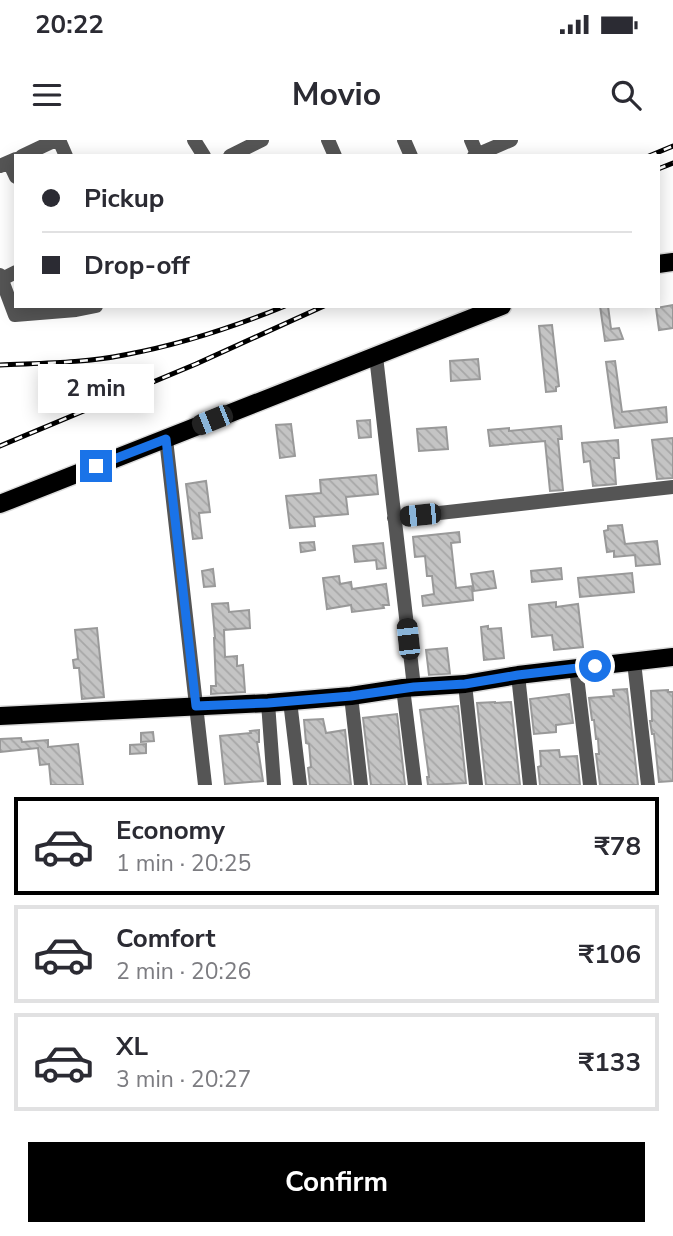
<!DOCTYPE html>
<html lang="en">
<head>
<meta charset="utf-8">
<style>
  body { margin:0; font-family:"Nunito Sans",sans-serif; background:#f2f2f3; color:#2b2b33; height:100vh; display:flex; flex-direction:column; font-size:26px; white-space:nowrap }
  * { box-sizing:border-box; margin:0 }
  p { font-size:23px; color:#7c7c81 }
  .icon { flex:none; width:38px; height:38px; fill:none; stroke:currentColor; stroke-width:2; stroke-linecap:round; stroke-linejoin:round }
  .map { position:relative; height:645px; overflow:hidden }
  .side { display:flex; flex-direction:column; background:#fff; flex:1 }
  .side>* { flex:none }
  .guide { position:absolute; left:14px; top:14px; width:646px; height:154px; border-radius:0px; box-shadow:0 4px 18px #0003; display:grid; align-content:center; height:154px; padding:0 28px; background:#fff }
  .end { position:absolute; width:32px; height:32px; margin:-16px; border:9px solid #1a73e8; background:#fff; box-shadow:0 0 0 4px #fff }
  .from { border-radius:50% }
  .bubble { position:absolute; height:49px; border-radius:0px; background:#fff; box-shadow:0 4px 18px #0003; font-size:23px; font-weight:700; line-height:49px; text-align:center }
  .car { position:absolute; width:21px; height:42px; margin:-21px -10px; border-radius:9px; box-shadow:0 0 5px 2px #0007; background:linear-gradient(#222 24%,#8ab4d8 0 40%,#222 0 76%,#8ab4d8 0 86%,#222 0) }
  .guide b { display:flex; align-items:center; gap:24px; height:66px; font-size:26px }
  .guide b+b { border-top:2px solid #e1e1e2 }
  .guide i { width:18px; height:18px; background:#2b2b33 }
  ul { padding:12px 0 0; list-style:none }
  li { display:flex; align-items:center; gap:21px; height:98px; margin:0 14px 10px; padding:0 14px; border:4px solid #e1e1e2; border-radius:0px }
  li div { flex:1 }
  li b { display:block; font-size:26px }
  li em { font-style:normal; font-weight:700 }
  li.on { border-color:#000 }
  li>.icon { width:63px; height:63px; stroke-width:1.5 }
  .cta { display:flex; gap:14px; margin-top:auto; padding:14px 28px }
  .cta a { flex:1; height:80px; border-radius:0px; background:#000; color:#fff; font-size:28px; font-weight:700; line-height:80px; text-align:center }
  .status { display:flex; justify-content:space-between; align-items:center; height:49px; padding:0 35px; background:#fff; direction:ltr }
  .status svg { height:19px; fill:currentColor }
  header { display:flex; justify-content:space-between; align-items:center; height:91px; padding:0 28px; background:#fff; font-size:32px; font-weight:700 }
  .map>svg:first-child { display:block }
  .building { fill:url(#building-back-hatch); stroke:#999; stroke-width:2 }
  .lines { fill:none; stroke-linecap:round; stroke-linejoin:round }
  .major-casing { stroke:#dbdbdb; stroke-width:21 }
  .minor { stroke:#555; stroke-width:14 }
  .major { stroke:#000; stroke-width:18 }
  .rail-casing { stroke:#000; stroke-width:5 }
  .rail { stroke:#fff; stroke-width:2.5; stroke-dasharray:8; stroke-linecap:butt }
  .route { stroke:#1a73e8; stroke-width:9 }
</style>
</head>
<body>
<div class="status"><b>20:22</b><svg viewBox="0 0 49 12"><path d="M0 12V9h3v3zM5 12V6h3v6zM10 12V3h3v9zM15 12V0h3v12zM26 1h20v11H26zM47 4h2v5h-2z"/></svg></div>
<header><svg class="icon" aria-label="menu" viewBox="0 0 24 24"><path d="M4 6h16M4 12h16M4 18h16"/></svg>Movio<svg class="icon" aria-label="search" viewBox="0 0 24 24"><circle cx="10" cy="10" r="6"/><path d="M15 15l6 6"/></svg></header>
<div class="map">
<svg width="673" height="645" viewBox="0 0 673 645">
  <defs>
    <pattern id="building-back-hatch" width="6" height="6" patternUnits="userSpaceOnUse" patternTransform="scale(1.75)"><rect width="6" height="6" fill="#c4c4c4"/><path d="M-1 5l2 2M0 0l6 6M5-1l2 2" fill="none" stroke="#a7a7a7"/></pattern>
  </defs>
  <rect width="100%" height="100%" fill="#fff"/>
  <path class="building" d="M673,165V188L659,190L656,168Z
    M600,166H608L611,189L619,188L623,199L605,201Z
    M552,185L559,246L556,247V251L546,252L539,186Z
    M478,219L480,239L451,241L450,221Z
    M615,221L622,272L666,267L667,282L615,288L606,222Z
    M370,280L371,297L359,298L357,281Z
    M291,284L295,316L280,318L276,285Z
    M561,286L562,299H558L563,350L550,351L545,301L490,306L488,290L509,288V291Z
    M446,287L448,309L419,311L417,289Z
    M673,298V338L657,339L652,300Z
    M618,300L619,318H614L616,344L593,346L590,321L584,322L582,303Z
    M376,335L378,354L346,357L348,374L314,377L315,386L290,388L286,356L321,353L320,340Z
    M206,341L210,372L199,373L202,398L193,399L186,344Z
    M622,385L625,404L657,401L660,424L636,426L635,415L614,417V411L607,412L604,391L608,390V386Z
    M459,392L460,402L451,403L456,448L472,446L473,460L423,466L422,456L434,454L432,436H427L425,416L415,417L413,397Z
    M314,402L315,410L301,412L300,403Z
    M383,403L386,428L377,429L376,420L355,422L353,406Z
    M561,428L562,439L532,442L531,431Z
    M213,429L215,446L204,447L202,431Z
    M493,431L496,448L474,451L471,434Z
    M632,433L634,452L580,457L578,438Z
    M339,436L340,444L351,442L352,449L386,444L389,465H383L384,468L352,472L351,465L327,469L323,438Z
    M556,462V467L578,464L583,507L554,510L552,495L532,497L529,465Z
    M228,463L229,472L249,470L250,488L224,490L225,517L237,516V526L243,525L245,552L211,554V546H216L214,498H215L212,464Z
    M488,486V489L501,488L504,518L484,520L481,487Z
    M97,488L104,557L82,559L79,528H74L73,520L78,519L75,490Z
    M447,508L450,534L429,535L426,510Z
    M627,549L638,645H600L596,614H599L598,599H596L594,580H592L589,558L614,556L613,550Z
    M668,550V552H673V641L659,642L654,594H652L650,581H652L651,551Z
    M569,554L573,583L556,585V592L534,594L530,559Z
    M495,562V563L511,562L520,645H486L477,563Z
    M458,566L466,643L428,645L427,637H429L420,570Z
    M397,574L405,645H371L363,578Z
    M323,579L326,593L345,590L351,645H310L308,628L311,627L309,604L306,603L304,580Z
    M259,590V602H257L263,641L225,644L220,596L251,593L250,591Z
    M153,592L154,601L141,602V593Z
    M21,598L22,602L48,600V607L78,604L83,645H51L49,624L40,625L38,608L0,612V599Z
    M146,604V613L130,614V605Z
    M559,610L560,617L577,616L580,645H540L538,627L541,626L540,611Z"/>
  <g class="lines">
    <defs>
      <path id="major" d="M658,124L673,122
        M0,364L502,166
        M0,576L268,563L351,556L403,548L465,544L518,535L673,517"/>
    </defs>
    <use href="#major" class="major-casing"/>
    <path class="minor" d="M59,0L66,16
      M194,0L204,16
      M328,0L335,16
      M404,0L411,16
      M471,0L477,14
      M22,16L56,0
      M230,16L262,0
      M474,16L511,0
      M9,22L16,37
      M0,26L16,19
      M0,135L15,175L76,170L96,166
      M2,139L16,132
      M376,216L414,547
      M166,299L205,645
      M394,378L673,347
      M634,522L648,645
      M576,528L590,645
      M518,535L530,645
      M465,544L476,645
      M403,548L415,645
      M351,556L361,645
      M290,561L300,645
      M268,563L274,645"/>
    <use href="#major" class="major"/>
    <defs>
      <path id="rail" d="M649,16L673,6
        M658,29L673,23
        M0,225C41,223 84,223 124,215C179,205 234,187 285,166
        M0,306L196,224L324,166"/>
    </defs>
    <use href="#rail" class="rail-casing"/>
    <use href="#rail" class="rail"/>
  </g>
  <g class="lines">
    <path class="route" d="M96,326L166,299L196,566L268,563L351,556L414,547L465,544L518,535L595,526"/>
  </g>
</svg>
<i class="end from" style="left:595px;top:526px"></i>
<i class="end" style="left:96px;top:326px"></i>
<div class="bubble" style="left:38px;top:224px;width:116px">2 min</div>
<i class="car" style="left:212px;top:280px;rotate:248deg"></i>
<i class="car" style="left:420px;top:375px;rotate:264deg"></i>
<i class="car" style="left:408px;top:499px;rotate:354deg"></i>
<div class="guide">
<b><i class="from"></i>Pickup</b>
<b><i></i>Drop-off</b>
</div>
</div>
<section class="side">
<ul>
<li class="on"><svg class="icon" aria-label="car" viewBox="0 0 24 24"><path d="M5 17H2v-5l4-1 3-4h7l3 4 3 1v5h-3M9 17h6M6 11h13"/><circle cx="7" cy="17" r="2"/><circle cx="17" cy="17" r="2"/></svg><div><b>Economy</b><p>1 min · 20:25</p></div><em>₹78</em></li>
<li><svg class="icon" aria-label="car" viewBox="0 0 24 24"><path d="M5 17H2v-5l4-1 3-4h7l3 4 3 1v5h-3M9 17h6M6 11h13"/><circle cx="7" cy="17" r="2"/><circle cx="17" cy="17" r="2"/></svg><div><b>Comfort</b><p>2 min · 20:26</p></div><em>₹106</em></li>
<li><svg class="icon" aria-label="car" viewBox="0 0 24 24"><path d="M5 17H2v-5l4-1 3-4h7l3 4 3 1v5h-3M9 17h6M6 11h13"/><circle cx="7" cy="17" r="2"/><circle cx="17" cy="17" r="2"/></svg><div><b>XL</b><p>3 min · 20:27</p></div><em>₹133</em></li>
</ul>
<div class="cta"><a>Confirm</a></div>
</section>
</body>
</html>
